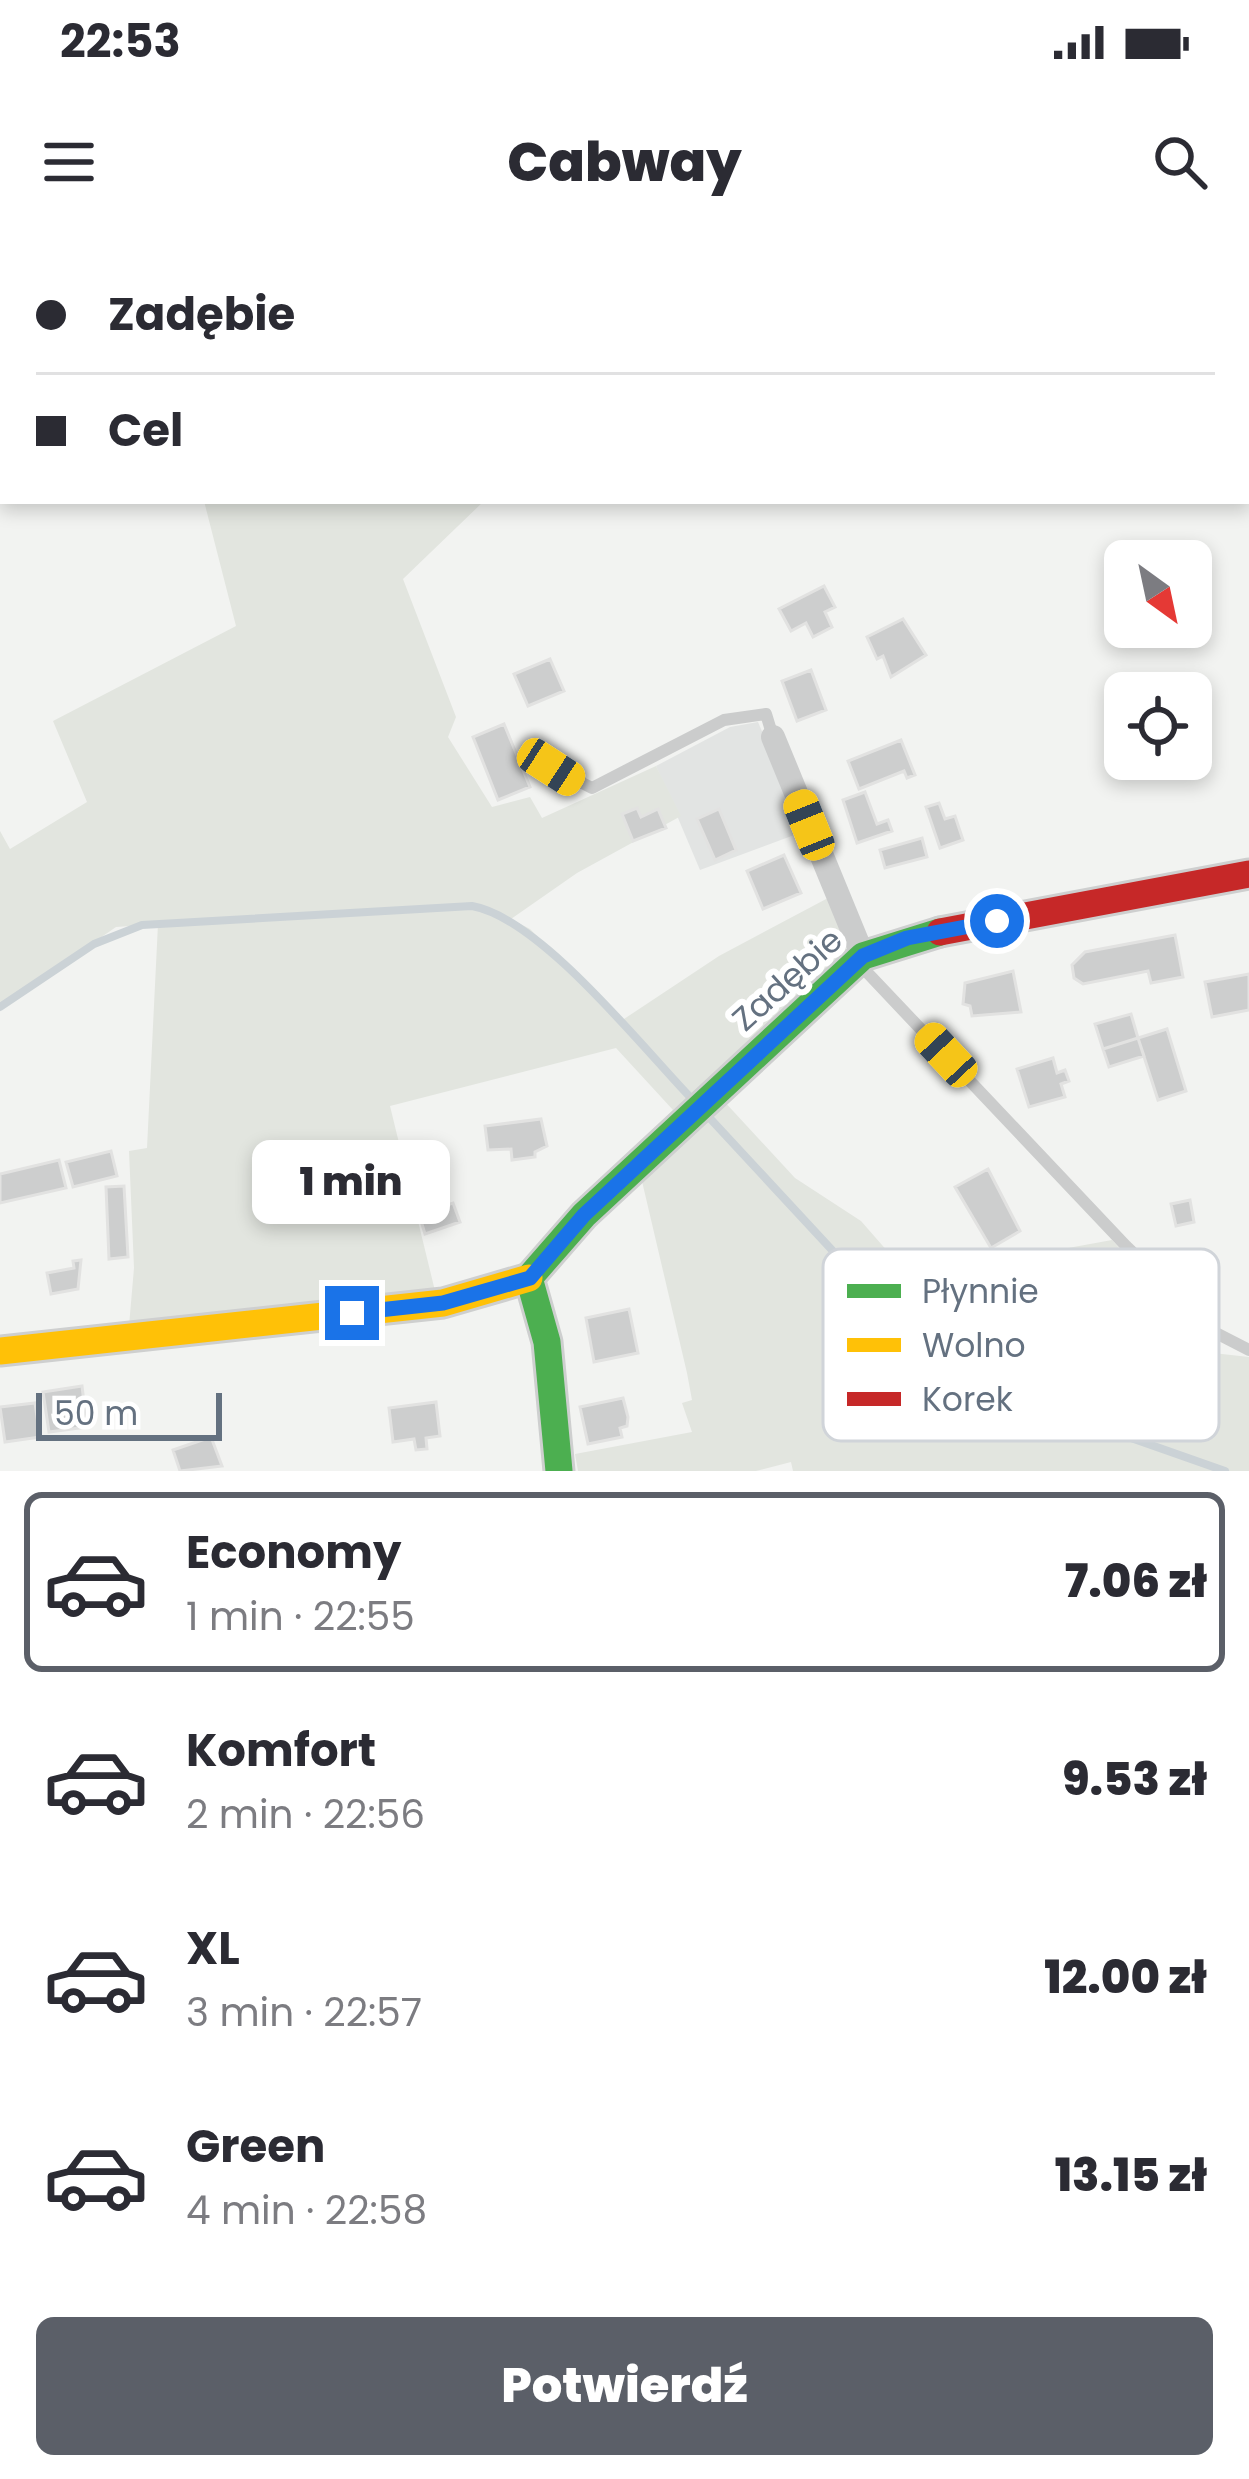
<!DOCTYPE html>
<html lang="pl">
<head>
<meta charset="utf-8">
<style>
  body { margin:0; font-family:Poppins,sans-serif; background:#f2f2f3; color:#2b2b33; height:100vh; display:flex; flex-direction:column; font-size:45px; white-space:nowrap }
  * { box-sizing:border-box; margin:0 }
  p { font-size:39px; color:#7c7c81 }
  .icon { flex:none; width:66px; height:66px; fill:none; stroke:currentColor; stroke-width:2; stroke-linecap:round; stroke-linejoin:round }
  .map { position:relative; height:1231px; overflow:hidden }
  .drawer { display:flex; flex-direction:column; background:#fff; flex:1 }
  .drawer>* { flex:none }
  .guide { position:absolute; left:0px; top:0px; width:1251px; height:264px; box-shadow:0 6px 18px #0003; display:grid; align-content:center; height:264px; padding:0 36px; background:#fff }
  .needle { width:78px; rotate:147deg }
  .tools { position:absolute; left:1104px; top:300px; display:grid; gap:24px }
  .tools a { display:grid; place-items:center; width:108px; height:108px; border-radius:18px; background:#fff; box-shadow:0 6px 18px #0003; font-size:60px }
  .scale { position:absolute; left:36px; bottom:30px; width:186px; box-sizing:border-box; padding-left:12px; border:6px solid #647180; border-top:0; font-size:33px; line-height:42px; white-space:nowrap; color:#647180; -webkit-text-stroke:9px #fff; paint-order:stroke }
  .end { position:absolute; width:54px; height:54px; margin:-27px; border:15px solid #1a73e8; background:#fff; box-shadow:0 0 0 6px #fff }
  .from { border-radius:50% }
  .bubble { position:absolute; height:84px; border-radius:18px; background:#fff; box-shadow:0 6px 18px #0003; font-size:39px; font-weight:800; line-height:84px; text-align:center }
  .car { position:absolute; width:36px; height:72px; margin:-36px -18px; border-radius:15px; box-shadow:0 0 9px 3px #0007; background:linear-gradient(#f5c518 24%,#345 0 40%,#f5c518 0 76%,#345 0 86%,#f5c518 0) }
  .guide b { display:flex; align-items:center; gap:42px; height:114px; font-size:45px }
  .guide b+b { border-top:3px solid #e1e1e2 }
  .guide i { width:30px; height:30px; background:#2b2b33 }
  ul { padding:21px 0 0; list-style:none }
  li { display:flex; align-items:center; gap:36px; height:180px; margin:0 24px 18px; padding:0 12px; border:6px solid transparent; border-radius:18px }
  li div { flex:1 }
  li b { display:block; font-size:45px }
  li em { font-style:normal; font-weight:800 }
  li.on { border-color:#5b5f68 }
  li>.icon { width:108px; height:108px; stroke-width:1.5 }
  .action { display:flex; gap:24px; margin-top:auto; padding:24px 36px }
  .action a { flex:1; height:138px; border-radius:18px; background:#5b5f68; color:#fff; font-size:48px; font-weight:800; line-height:138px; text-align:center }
  .status { display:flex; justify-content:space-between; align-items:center; height:84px; padding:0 60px; background:#fff; direction:ltr }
  .status svg { height:33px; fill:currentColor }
  header { display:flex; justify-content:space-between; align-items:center; height:156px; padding:0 36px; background:#fff; font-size:54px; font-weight:800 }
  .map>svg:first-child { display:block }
  .built { fill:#e2e4e3 }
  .green { fill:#e2e5df }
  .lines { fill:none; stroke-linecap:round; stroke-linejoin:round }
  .stream { stroke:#cbd2d6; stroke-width:8 }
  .building { fill:#cdcece; stroke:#e2e2e1; stroke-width:3 }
  .fast-casing { stroke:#cecfcf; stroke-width:33 }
  .slow-casing { stroke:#cecfcf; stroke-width:33 }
  .jam-casing { stroke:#cecfcf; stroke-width:33 }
  .lane { stroke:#cbcccc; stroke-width:12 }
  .street { stroke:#cbcccc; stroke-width:24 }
  .fast { stroke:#4caf50; stroke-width:27 }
  .slow { stroke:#ffc107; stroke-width:27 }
  .jam { stroke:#c62828; stroke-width:27 }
  .route { stroke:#1a73e8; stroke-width:15 }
  .labels { text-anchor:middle; stroke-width:12; stroke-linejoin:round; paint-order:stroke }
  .street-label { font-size:33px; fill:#647180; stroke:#fff }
  .key { fill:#fff; stroke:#d0d4d9; stroke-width:3 }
  .key-label { font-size:33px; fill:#647180 }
</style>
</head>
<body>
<div class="status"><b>22:53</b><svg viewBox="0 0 49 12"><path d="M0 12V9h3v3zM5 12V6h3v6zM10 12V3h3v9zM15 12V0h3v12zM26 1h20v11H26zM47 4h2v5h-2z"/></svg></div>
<header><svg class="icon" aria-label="menu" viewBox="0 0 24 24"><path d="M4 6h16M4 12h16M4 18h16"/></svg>Cabway<svg class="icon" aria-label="search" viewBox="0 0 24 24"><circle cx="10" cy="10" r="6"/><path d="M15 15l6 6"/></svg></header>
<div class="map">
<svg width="1249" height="1231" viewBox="0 0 1249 1231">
  <rect width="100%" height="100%" fill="#f2f3f1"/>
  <path class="built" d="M758,482L805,591L700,630L656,526L730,487Z"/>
  <path class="green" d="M0,0H464L3,3L0,55Z
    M204,261H484L403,339L456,477L448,497L492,567L530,557L542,578L656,526L681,576L577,633L511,679L530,689L621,781L719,716L828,658L848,701L845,720L673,870L616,808L390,866L436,1055L129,1086L134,1028L129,911L147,908L158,684L116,687L0,767V591L10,609L87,562L53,481L236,386Z
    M722,859L795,938L861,981L910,1037L1112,1000L1213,1113L1249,1117V1231H793L791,1222L756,1231H578L575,1214L692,1192L682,1163L692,1160L687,1133L641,937Z"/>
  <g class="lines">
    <path class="stream" d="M5,3L20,0
      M0,767L94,704L142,685L472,666C540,678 641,806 691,858
      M705,873L946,1133L1225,1231"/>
  </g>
  <path class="building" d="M824,346L835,367L825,372L832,387L813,397L806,383L791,391L779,369Z
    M903,379L926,415L891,437L883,416L877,419L867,397Z
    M550,419L564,451L528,466L514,434Z
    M811,430L826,470L797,481L782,441Z
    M504,484L530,547L498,560L473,497Z
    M901,500L915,535L907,538L904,531L859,549L848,521Z
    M865,552L877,584L888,580L892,591L857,603L843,560Z
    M939,563L945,579L955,576L963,600L940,608L926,567Z
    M637,568L641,577L658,569L666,588L633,601L622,574Z
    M719,569L736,610L715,620L697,579Z
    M922,598L927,617L885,628L880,610Z
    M784,615L801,653L763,669L747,631Z
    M1175,695L1183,737L1151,743L1148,731L1083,744L1074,738L1072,725L1085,712Z
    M1013,731L1021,772L972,776L970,766L963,764L965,743Z
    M1249,734V770L1212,777L1205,742Z
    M1131,774L1138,798L1103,809L1095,784Z
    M1167,789L1186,851L1158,860L1138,798Z
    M1138,798L1144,816L1109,827L1103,809Z
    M1053,818L1057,833L1065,830L1069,841L1061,844L1065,857L1029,867L1017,829Z
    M541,879L547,906L535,912V917L512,920L511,909L488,910L485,886Z
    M111,911L117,936L73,947L66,922Z
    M59,920L66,948L0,963V934Z
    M988,929L1020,991L991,1008L955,947Z
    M124,946L128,1017L109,1019L106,947Z
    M1190,960L1194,982L1176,986L1171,964Z
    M453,963L460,982L425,994L419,974Z
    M81,1020L78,1049L51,1054L47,1033L74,1028L73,1021Z
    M629,1069L638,1113L594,1122L586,1078Z
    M82,1146L87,1187L49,1192L43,1152Z
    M623,1158L628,1177L627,1186L620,1188L622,1197L588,1204L580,1167Z
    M436,1162L440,1196L426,1198L427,1209L416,1210L414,1199L393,1202L389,1168Z
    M35,1163L40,1197L5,1202L0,1167Z
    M211,1197L222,1226L180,1231L173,1210Z"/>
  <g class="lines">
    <defs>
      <path id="fast" d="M559,1231L547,1102L529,1038L584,975L863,716L940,692"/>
      <path id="slow" d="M0,1111L443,1063L529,1038"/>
      <path id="jam" d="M940,692L1249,634"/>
    </defs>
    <use href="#fast" class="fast-casing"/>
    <use href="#slow" class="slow-casing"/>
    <use href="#jam" class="jam-casing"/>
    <path class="lane" d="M551,527L592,548L724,480L766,474L773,497
      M862,727L1126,1006L1216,1093L1249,1110"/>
    <path class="street" d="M773,497L863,716"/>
    <use href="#fast" class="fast"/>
    <use href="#slow" class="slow"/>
    <use href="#jam" class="jam"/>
  </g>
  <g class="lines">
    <path class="route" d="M352,1073L443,1063L530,1038L584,975L863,716L907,698L997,681"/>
  </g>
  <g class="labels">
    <g class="street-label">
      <text transform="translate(787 739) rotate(-42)" y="12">Zadębie</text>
    </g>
  </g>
  <rect x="823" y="1009" width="396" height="192" rx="18" class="key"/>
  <rect x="847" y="1044" width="54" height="14" fill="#4caf50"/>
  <rect x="847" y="1098" width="54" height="14" fill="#ffc107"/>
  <rect x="847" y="1152" width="54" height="14" fill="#c62828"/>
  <g class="key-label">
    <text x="922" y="1063">Płynnie</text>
    <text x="922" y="1117">Wolno</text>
    <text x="922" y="1171">Korek</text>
  </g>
</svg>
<div class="tools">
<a><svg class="needle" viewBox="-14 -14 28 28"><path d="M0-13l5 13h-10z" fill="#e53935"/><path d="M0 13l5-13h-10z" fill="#7c7c81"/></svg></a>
<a><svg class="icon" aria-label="locate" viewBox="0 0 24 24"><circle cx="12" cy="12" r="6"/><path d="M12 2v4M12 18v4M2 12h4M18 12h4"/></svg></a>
</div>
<div class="scale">50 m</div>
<i class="end from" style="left:997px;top:681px"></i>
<i class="end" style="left:352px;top:1073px"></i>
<div class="bubble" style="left:252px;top:900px;width:198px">1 min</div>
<i class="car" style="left:551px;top:527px;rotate:123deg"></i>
<i class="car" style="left:809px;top:585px;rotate:338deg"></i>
<i class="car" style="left:946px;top:815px;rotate:317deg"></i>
<div class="guide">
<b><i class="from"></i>Zadębie</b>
<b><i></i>Cel</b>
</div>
</div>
<section class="drawer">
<ul>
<li class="on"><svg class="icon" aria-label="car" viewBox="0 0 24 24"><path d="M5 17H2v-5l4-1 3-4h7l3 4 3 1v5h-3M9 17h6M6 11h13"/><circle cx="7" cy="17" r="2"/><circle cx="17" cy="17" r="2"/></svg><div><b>Economy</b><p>1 min · 22:55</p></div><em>7.06 zł</em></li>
<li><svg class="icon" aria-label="car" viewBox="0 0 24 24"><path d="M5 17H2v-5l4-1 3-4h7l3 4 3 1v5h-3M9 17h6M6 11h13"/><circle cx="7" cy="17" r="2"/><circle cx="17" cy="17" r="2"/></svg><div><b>Komfort</b><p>2 min · 22:56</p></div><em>9.53 zł</em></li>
<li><svg class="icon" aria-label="car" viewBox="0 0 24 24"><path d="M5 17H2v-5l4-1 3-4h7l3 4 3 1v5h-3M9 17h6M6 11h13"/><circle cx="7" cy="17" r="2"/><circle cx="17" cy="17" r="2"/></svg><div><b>XL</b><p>3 min · 22:57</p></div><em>12.00 zł</em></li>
<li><svg class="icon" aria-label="car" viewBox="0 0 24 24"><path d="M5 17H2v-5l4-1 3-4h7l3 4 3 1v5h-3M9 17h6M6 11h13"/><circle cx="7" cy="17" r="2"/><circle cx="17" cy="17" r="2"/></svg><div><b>Green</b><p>4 min · 22:58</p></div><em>13.15 zł</em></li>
</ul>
<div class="action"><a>Potwierdź</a></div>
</section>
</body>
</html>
